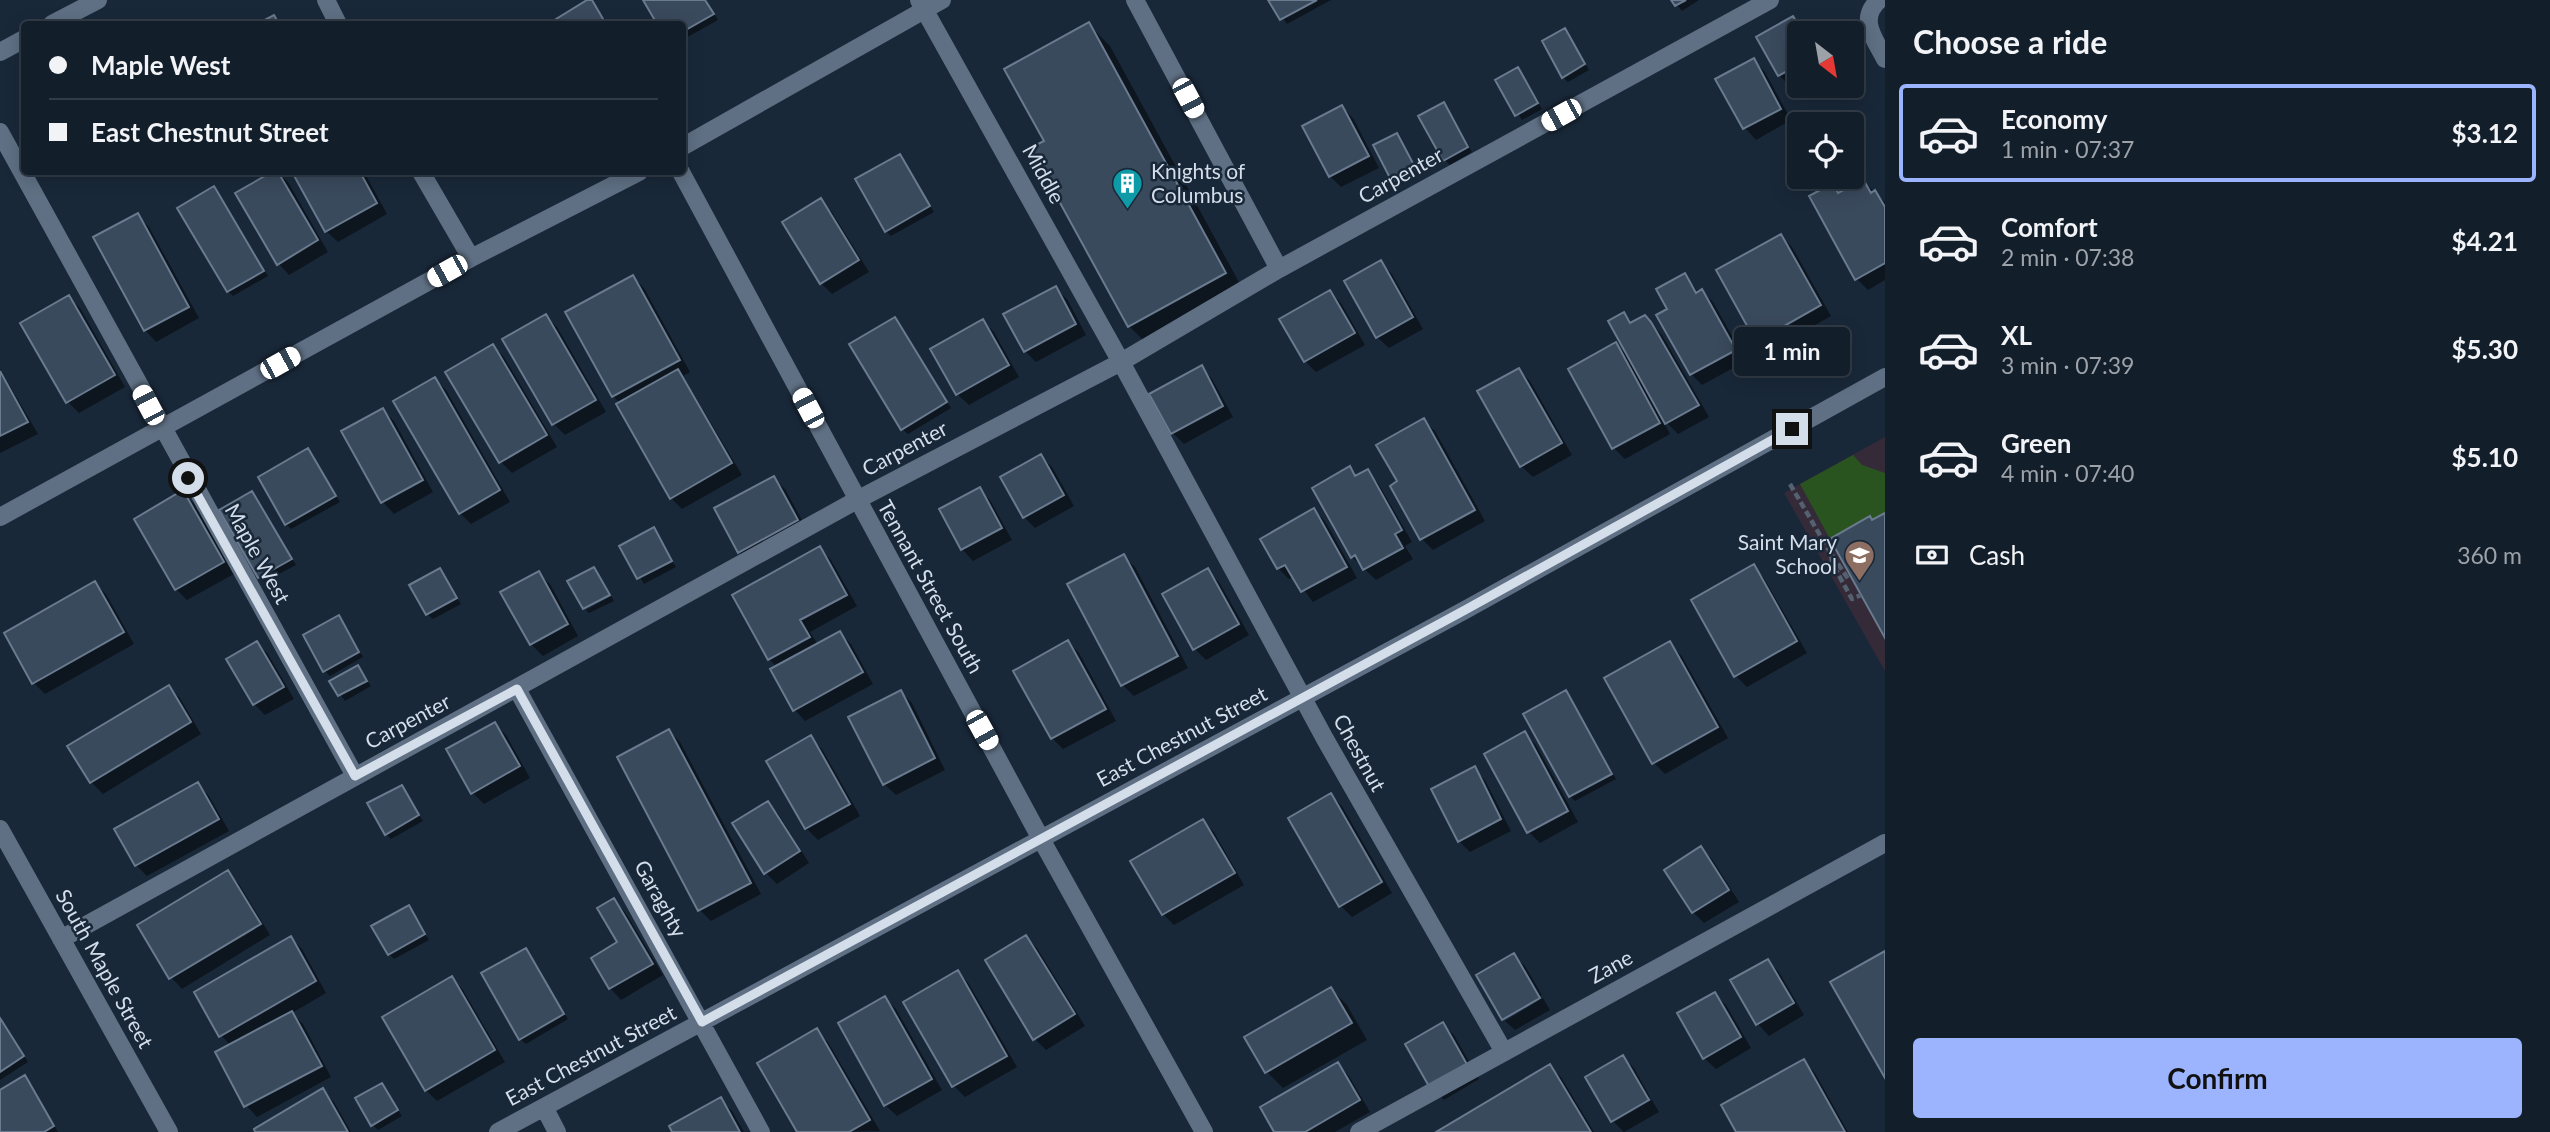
<!DOCTYPE html>
<html lang="en">
<head>
<meta charset="utf-8">
<style>
  body { margin:0; font-family:Lato,sans-serif; background:#202b37; color:#f1f3f6; height:100vh; display:flex; flex-direction:column; font-size:26px; white-space:nowrap }
  * { box-sizing:border-box; margin:0 }
  p { font-size:23px; color:#9da2a9 }
  .icon { flex:none; width:38px; height:38px; fill:none; stroke:currentColor; stroke-width:2; stroke-linecap:round; stroke-linejoin:round }
  .map { position:relative; flex:1; overflow:hidden }
  .drawer { display:flex; flex-direction:column; background:#131e2b; width:665px }
  .drawer>* { flex:none }
  .top-card { position:absolute; left:21px; top:21px; width:665px; height:154px; border-radius:7px; box-shadow:0 4px 18px #0003,0 0 0 2px #323c47; display:grid; align-content:center; height:154px; padding:0 28px; background:#131e2b }
  .needle { width:46px; rotate:149deg }
  .controls { position:absolute; left:1787px; top:21px; display:grid; gap:14px }
  .controls a { display:grid; place-items:center; width:77px; height:77px; border-radius:7px; background:#131e2b; box-shadow:0 4px 18px #0003,0 0 0 2px #323c47; font-size:35px }
  .end { position:absolute; width:32px; height:32px; margin:-16px; border:9px solid #d4deea; background:#111; box-shadow:0 0 0 4px #111 }
  .from { border-radius:50% }
  .bubble { position:absolute; height:49px; border-radius:7px; background:#131e2b; box-shadow:0 4px 18px #0003,0 0 0 2px #323c47; font-size:23px; font-weight:700; line-height:49px; text-align:center }
  .car { position:absolute; width:21px; height:42px; margin:-21px -10px; border-radius:9px; box-shadow:0 0 5px 2px #0007; background:linear-gradient(#fff 24%,#345 0 40%,#fff 0 76%,#345 0 86%,#fff 0) }
  .top-card b { display:flex; align-items:center; gap:24px; height:66px; font-size:26px }
  .top-card b+b { border-top:2px solid #323c47 }
  .top-card i { width:18px; height:18px; background:#f1f3f6 }
  ul { padding:0; list-style:none }
  li { display:flex; align-items:center; gap:21px; height:98px; margin:0 14px 10px; padding:0 14px; border:4px solid transparent; border-radius:7px }
  li div { flex:1 }
  li b { display:block; font-size:26px }
  li em { font-style:normal; font-weight:700 }
  li.active { border-color:#9bb4fd }
  li>.icon { width:63px; height:63px; stroke-width:1.5 }
  h2 { padding:0 28px; font-size:32px; line-height:84px }
  .pay { display:flex; align-items:center; gap:18px; height:77px; padding:0 28px; font-size:26px }
  .pay p { margin-inline-start:auto }
  .button { display:flex; gap:14px; margin-top:auto; padding:14px 28px }
  .button a { flex:1; height:80px; border-radius:7px; background:#9bb4fd; color:#111; font-size:28px; font-weight:700; line-height:80px; text-align:center }
  main { display:flex; flex:1; min-height:0 }
  .map>svg:first-child { display:block }
  .education { fill:#352a38 }
  .green { fill:#2a541f }
  .shadow { fill:#0007 }
  .building { fill:#3a4a5d; stroke:#6a7b90; stroke-width:2 }
  .lines { fill:none; stroke-linecap:round; stroke-linejoin:round }
  .path { stroke:#546171; stroke-width:4.5; stroke-dasharray:7 3.5; stroke-linecap:butt }
  .minor { stroke:#5f7084; stroke-width:18 }
  .route { stroke:#d4deea; stroke-width:9 }
  .labels { text-anchor:middle; stroke-width:5; stroke-linejoin:round; paint-order:stroke }
  .poi-label { font-size:21px; fill:#d4deea; stroke:#192839; text-anchor:start }
  .street-label { font-size:21px; fill:#d4deea; stroke:#192839 }
</style>
</head>
<body>
<main>
<div class="map">
<svg width="1885" height="1132" viewBox="0 0 1885 1132">
  <rect width="100%" height="100%" fill="#192839"/>
  <path class="education" d="M1885,437V671L1784,493Z"/>
  <path class="green" d="M1853,455L1862,465L1885,473V513L1872,520L1870,516L1830,539L1800,484Z"/>
  <path class="shadow" d="M590,0L609,24H550Z
    M645,0H706L718,20L682,40V24H659Z
    M1270,0H1331L1287,24Z
    M1673,0H1699L1682,11Z
    M1793,18L1806,33H1799V82L1791,87L1779,75Z
    M1089,25L1110,46L1246,295L1150,347L1129,326L1046,141Z
    M1565,30L1589,70L1568,82L1563,77Z
    M1754,61L1765,72L1791,120L1756,140L1745,128L1718,80Z
    M1518,69L1542,109L1522,120L1497,81Z
    M1444,105L1472,152L1450,165L1445,160Z
    M1342,107L1353,118L1379,168L1341,187L1330,176Z
    M1397,135L1420,174L1399,186L1394,181Z
    M900,156L934,212L891,236L886,231Z
    M277,172L288,182L328,252L289,275L278,263L238,193Z
    M294,172H364L387,214L338,242L326,231Z
    M1863,181L1885,202V280L1868,290L1857,279L1832,185L1840,193Z
    M214,188L268,276L233,296L228,291Z
    M821,201L832,212L869,272L832,294L821,283L784,223Z
    M137,215L149,227L199,318L156,342L145,330L95,238Z
    M1781,236L1792,247L1831,316L1768,352L1757,341Z
    M1381,263L1392,274L1423,329L1389,348L1377,337Z
    M1685,275L1699,293L1702,291L1713,302L1746,361L1702,385L1691,374L1669,309Z
    M633,277L644,288L690,372L683,376L742,475L682,509L671,498L620,403L613,396Z
    M1055,288L1067,299L1086,335L1036,362L1025,351Z
    M1330,292L1341,303L1365,345L1316,372L1305,361Z
    M69,297L80,308L125,387L79,413L68,402L23,324Z
    M1624,314L1633,323L1645,317L1662,335L1709,417L1678,434L1662,418L1670,434L1625,459L1614,448L1570,369L1616,344L1630,358Z
    M545,316L557,327L606,412L565,435L554,424L505,339Z
    M895,319L951,408L908,434L902,429Z
    M983,321L994,332L1019,377L969,405L957,394Z
    M493,346L504,357L557,447L512,473L501,462L447,373Z
    M1201,367L1212,379L1233,417L1184,444L1173,433Z
    M0,369L38,434L0,453Z
    M1519,370L1530,381L1572,455L1533,477L1521,466Z
    M435,379L446,390L510,502L471,524L460,513Z
    M383,410L394,421L433,492L394,514L383,502L344,432Z
    M1423,420L1435,431L1485,521L1433,550L1422,539L1392,486L1400,482Z
    M308,450L340,502L291,529L286,524Z
    M1041,456L1052,467L1074,506L1035,528L1024,517Z
    M1350,469L1358,476L1367,471L1378,483L1412,542L1405,546L1413,559L1376,580L1352,557Z
    M774,478L785,489L808,531L751,563L739,552Z
    M979,489L990,500L1012,540L973,561L962,549L941,510Z
    M183,492L194,504L234,574L187,600L176,589Z
    M252,493L296,565L264,582L259,577Z
    M1314,510L1325,521L1357,578L1313,602L1294,577L1289,579L1278,568Z
    M653,530L676,567L644,584L622,547Z
    M820,548L831,560L857,606L810,632L818,645L840,633L851,644L873,684L805,721L794,709L777,667L769,659Z
    M1123,556L1135,567L1188,668L1134,696L1123,685Z
    M1753,567L1764,578L1807,653L1747,687L1736,676Z
    M439,570L461,604L433,619L427,614Z
    M1207,571L1219,582L1249,635L1206,660L1195,649Z
    M538,573L550,584L578,636L543,656L531,644L503,593Z
    M95,583L106,594L134,644L45,694L34,683Z
    M611,596L614,601L589,613L586,610Z
    M338,617L363,657L330,676L325,671Z
    M1068,642L1079,653L1116,721L1063,749L1052,738Z
    M257,643L268,654L294,699L265,715L254,704Z
    M1669,644L1681,655L1728,738L1665,774L1654,763Z
    M358,667L371,686L345,701L332,682Z
    M169,687L180,698L201,734L103,794L91,782L70,746Z
    M901,692L912,703L945,770L896,795L884,784Z
    M1565,692L1616,779L1575,801L1570,796Z
    M495,724L506,735L530,778L484,804L473,793Z
    M669,731L680,742L761,894L711,921L700,910L619,758Z
    M1525,734L1536,745L1578,822L1540,843L1529,832Z
    M811,738L822,749L860,816L818,840L806,828L768,762Z
    M1474,769L1485,780L1511,831L1470,852L1459,841Z
    M198,784L209,796L229,831L147,876L136,865Z
    M401,787L423,821L391,839L386,834Z
    M1331,795L1342,806L1392,893L1352,917L1341,906Z
    M768,803L779,815L809,863L777,884L766,873Z
    M1203,821L1214,832L1244,885L1174,925L1163,914Z
    M1701,848L1712,859L1739,902L1704,923L1693,912Z
    M228,872L239,884L270,935L182,989L171,977Z
    M614,900L625,912L663,975L621,1000L610,988L593,959L620,943Z
    M408,907L429,940L394,959L389,954Z
    M1026,937L1037,948L1085,1026L1046,1050L1035,1039Z
    M291,938L302,949L326,993L292,1013L303,1024L331,1077L257,1117L246,1105L231,1046L221,1035Z
    M525,950L568,1019L526,1044L520,1039Z
    M1513,955L1525,966L1542,995L1504,1017V1020L1478,975Z
    M1768,961L1779,972L1804,1015L1769,1036L1758,1024L1732,981Z
    M958,972L969,984L1017,1067L965,1097L954,1086L906,1002Z
    M452,978L463,990L505,1062L437,1101L426,1090Z
    M1331,989L1347,1005L1367,1040L1283,1088L1267,1072Z
    M1715,994L1726,1005L1751,1048L1716,1069L1704,1058Z
    M885,998L896,1009L942,1090L897,1116L885,1105Z
    M1543,998L1550,1010L1515,1030L1505,1021Z
    M0,1018L28,1062L0,1080Z
    M1443,1024L1454,1035L1479,1079L1444,1100L1433,1088Z
    M816,1031L828,1042L880,1131L799,1132Z
    M1623,1057L1634,1068L1650,1097L1613,1119V1122L1587,1078Z
    M1804,1061L1815,1073L1848,1132H1738Z
    M1338,1064L1349,1076L1370,1112L1335,1132H1276Z
    M1549,1066L1561,1077L1594,1132H1439Z
    M24,1078L30,1083L58,1132H0V1092Z
    M382,1085L402,1116L378,1130L373,1125Z
    M323,1091L334,1102L351,1132H257Z
    M721,1100L732,1111L744,1132H674Z
    M1652,1100L1659,1112L1624,1132L1614,1122Z"/>
  <path class="building" d="M587,0H592L606,24H548Z
    M643,0H705L714,14L682,32V24H657Z
    M1268,0H1317L1280,20Z
    M1671,0H1686L1675,6Z
    M274,15L279,24H257Z
    M1793,16L1803,33H1799V65L1778,76L1756,37Z
    M1089,22L1226,273L1128,327L1030,148L1044,141L1004,69Z
    M1565,28L1585,64L1562,78L1542,41Z
    M1754,58L1781,109L1743,129L1715,79Z
    M1518,67L1538,103L1515,116L1495,80Z
    M1444,102L1468,147L1443,161L1418,116Z
    M1342,105L1369,156L1329,177L1302,126Z
    M1397,133L1416,169L1392,182L1373,145Z
    M900,154L930,206L885,232L855,179Z
    M272,172H278L318,240L277,265L235,193Z
    M292,172H360L377,203L325,232Z
    M1863,179L1871,193L1875,190L1885,207V263L1855,280L1809,196L1833,183L1838,193Z
    M214,186L264,271L227,292L177,208Z
    M821,198L859,260L820,284L782,222Z
    M138,213L189,307L144,331L93,237Z
    M1781,234L1821,305L1756,342L1716,270Z
    M1381,260L1413,317L1376,338L1344,281Z
    M1685,273L1696,293L1702,289L1736,350L1690,375L1656,315L1667,309L1656,289Z
    M633,275L680,360L612,397L565,312Z
    M1056,286L1076,324L1024,352L1003,314Z
    M1330,290L1355,333L1304,362L1279,319Z
    M69,295L115,375L66,403L20,323Z
    M1624,312L1630,323L1645,315L1651,322L1699,405L1665,424L1608,321Z
    M546,314L596,400L552,425L502,339Z
    M895,317L947,402L901,430L849,344Z
    M983,319L1009,365L956,395L930,349Z
    M1616,342L1660,423L1612,449L1568,369Z
    M493,344L547,435L499,463L445,372Z
    M1202,365L1223,406L1171,434L1149,394Z
    M1519,368L1562,443L1520,467L1477,391Z
    M678,369L732,463L670,499L616,404Z
    M0,371L28,422L0,436Z
    M435,377L500,490L459,514L393,401Z
    M383,408L423,480L381,503L341,431Z
    M1424,418L1475,510L1420,540L1390,486L1397,481L1376,445Z
    M308,448L336,496L285,525L258,477Z
    M1041,454L1064,495L1023,518L1000,477Z
    M1350,466L1355,476L1368,469L1402,530L1395,534L1403,548L1363,570L1355,555L1351,558L1312,488Z
    M774,476L798,520L738,553L714,508Z
    M980,487L1002,528L961,550L939,509Z
    M183,490L224,562L175,590L134,519Z
    M252,491L292,559L258,578L219,510Z
    M1314,508L1347,567L1301,592L1285,565L1277,569L1260,539Z
    M1885,513V638L1830,539L1870,516L1872,520Z
    M654,527L672,561L637,579L619,546Z
    M820,546L847,595L800,620L810,637L768,660L732,595Z
    M1124,554L1178,656L1121,686L1067,584Z
    M1754,564L1797,641L1734,677L1691,600Z
    M594,567L610,595L583,609L567,581Z
    M440,568L457,598L426,615L409,585Z
    M1208,568L1239,624L1193,650L1162,594Z
    M539,571L568,624L530,645L500,592Z
    M95,581L124,632L32,684L4,633Z
    M339,615L359,652L323,672L303,635Z
    M840,631L863,672L793,711L770,669Z
    M1068,640L1106,709L1051,739L1013,671Z
    M257,641L284,687L253,705L226,659Z
    M1670,641L1718,727L1652,764L1604,678Z
    M358,665L367,681L338,696L329,681Z
    M169,685L191,722L90,783L67,746Z
    M901,690L935,758L883,785L848,717Z
    M1566,690L1612,774L1569,797L1523,714Z
    M495,722L520,766L471,794L446,749Z
    M669,729L751,883L698,911L617,757Z
    M1525,731L1568,811L1527,833L1484,754Z
    M811,735L850,804L805,829L766,761Z
    M1475,766L1501,819L1458,842L1431,789Z
    M198,782L219,819L135,866L114,829Z
    M402,785L419,815L385,835L367,803Z
    M1331,793L1382,882L1339,907L1288,818Z
    M768,801L800,851L764,874L732,823Z
    M1203,819L1235,873L1162,915L1130,861Z
    M1701,846L1729,890L1692,913L1664,870Z
    M228,870L261,924L169,979L137,925Z
    M614,898L653,964L609,989L591,958L617,942L597,908Z
    M409,905L425,934L388,955L371,926Z
    M1026,935L1075,1014L1033,1040L985,960Z
    M291,936L316,981L219,1037L194,992Z
    M526,948L564,1014L519,1040L481,973Z
    M1885,951V1078L1830,982Z
    M1514,953L1540,998L1502,1020L1476,975Z
    M1768,959L1794,1003L1756,1025L1730,980Z
    M958,970L1007,1056L952,1087L903,1002Z
    M452,976L495,1050L425,1091L382,1017Z
    M1331,987L1352,1023L1265,1073L1244,1037Z
    M1715,992L1741,1037L1703,1059L1677,1013Z
    M885,996L932,1079L884,1106L838,1023Z
    M292,1011L322,1066L244,1107L215,1052Z
    M0,1018L24,1056L0,1072Z
    M1443,1022L1469,1068L1431,1090L1405,1044Z
    M817,1028L870,1120L849,1132H797L757,1063Z
    M1623,1055L1649,1100L1611,1122L1585,1077Z
    M1804,1059L1845,1132H1736L1721,1105Z
    M1338,1062L1360,1100L1305,1132H1274L1260,1107Z
    M1550,1064L1591,1132H1436Z
    M25,1075L54,1126L44,1132H0V1090Z
    M382,1083L398,1110L371,1126L355,1098Z
    M323,1088L348,1132H255L254,1129Z
    M721,1097L740,1132H672L669,1126Z"/>
  <g class="lines">
    <path class="path" d="M1790,484L1831,554L1832,563L1852,599L1861,595
      M1832,555L1849,580"/>
    <path class="minor" d="M326,0L338,24
      M919,0L1121,362L1325,739L1504,1052
      M1135,0L1279,269
      M1879,0C1858,19 1874,38 1885,59
      M52,24L98,0
      M0,52L24,39
      M0,132L355,776
      M682,147L942,0
      M421,172L471,258
      M681,172L1041,839L1204,1132
      M0,517L471,258L639,172
      M517,689L761,1132
      M0,829L169,1132
      M61,939L857,500L1121,362L1279,269L1770,0
      M544,1107L557,1132
      M498,1132L1465,610L1885,377
      M1359,1132L1885,843"/>
  </g>
  <g class="lines">
    <path class="route" d="M188,478L355,776L517,689L702,1022L1465,610L1792,429"/>
  </g>
  <defs>
    <symbol id="building-pin" viewBox="-11 -11 22 30"><path d="M0 17L-7.5 6A9.5 9.5 0 1 1 7.5 6Z" fill="#0f9aa8" stroke="#192839"/><path d="M-4-6H4V6H1V3H-1V6H-4ZM-2.5-4.3h1.7v1.8h-1.7ZM.8-4.3h1.7v1.8H.8ZM-2.5-1h1.7V.8h-1.7ZM.8-1h1.7V.8H.8Z" fill="#fff"/></symbol>
    <symbol id="school-pin" viewBox="-11 -11 22 30"><path d="M0 17L-7.5 6A9.5 9.5 0 1 1 7.5 6Z" fill="#8d6e63" stroke="#192839"/><path d="M0-5L7-2L0 1L-7-2ZM-4 1L0 2.5L4 1V4Q0 6-4 4Z" fill="#fff"/></symbol>
  </defs>
  <g fill-rule="evenodd">
    <use href="#building-pin" x="1110" y="166" width="35" height="47"/>
    <use href="#school-pin" x="1842" y="538" width="35" height="47"/>
  </g>
  <g class="labels">
    <g class="poi-label">
      <text x="1151" y="179">Knights of<tspan x="1151" dy="24">Columbus</tspan></text>
      <text x="1837" y="550" text-anchor="end">Saint Mary<tspan x="1837" dy="24">School</tspan></text>
    </g>
    <g class="street-label">
      <text transform="translate(1043 174) rotate(61)" y="7">Middle</text>
      <text transform="translate(1401 176) rotate(-29)" y="7">Carpenter</text>
      <text transform="translate(905 449) rotate(-28)" y="7">Carpenter</text>
      <text transform="translate(257 554) rotate(61)" y="7">Maple West</text>
      <text transform="translate(930 587) rotate(61)" y="7">Tennant Street South</text>
      <text transform="translate(408 722) rotate(-28)" y="7">Carpenter</text>
      <text transform="translate(1182 737) rotate(-28)" y="7">East Chestnut Street</text>
      <text transform="translate(1359 753) rotate(61)" y="7">Chestnut</text>
      <text transform="translate(660 899) rotate(61)" y="7">Garaghty</text>
      <text transform="translate(1611 967) rotate(-29)" y="7">Zane</text>
      <text transform="translate(104 969) rotate(61)" y="7">South Maple Street</text>
      <text transform="translate(591 1056) rotate(-28)" y="7">East Chestnut Street</text>
    </g>
  </g>
</svg>
<div class="controls">
<a><svg class="needle" viewBox="-14 -14 28 28"><path d="M0-13l5 13h-10z" fill="#e53935"/><path d="M0 13l5-13h-10z" fill="#9da2a9"/></svg></a>
<a><svg class="icon" aria-label="locate" viewBox="0 0 24 24"><circle cx="12" cy="12" r="6"/><path d="M12 2v4M12 18v4M2 12h4M18 12h4"/></svg></a>
</div>
<i class="end from" style="left:188px;top:478px"></i>
<i class="end" style="left:1792px;top:429px"></i>
<div class="bubble" style="left:1734px;top:327px;width:116px">1 min</div>
<i class="car" style="left:1188px;top:98px;rotate:152deg"></i>
<i class="car" style="left:1561px;top:115px;rotate:241deg"></i>
<i class="car" style="left:447px;top:271px;rotate:241deg"></i>
<i class="car" style="left:280px;top:363px;rotate:61deg"></i>
<i class="car" style="left:148px;top:405px;rotate:332deg"></i>
<i class="car" style="left:808px;top:408px;rotate:332deg"></i>
<i class="car" style="left:982px;top:730px;rotate:151deg"></i>
<div class="top-card">
<b><i class="from"></i>Maple West</b>
<b><i></i>East Chestnut Street</b>
</div>
</div>
<section class="drawer">
<h2>Choose a ride</h2>
<ul>
<li class="active"><svg class="icon" aria-label="car" viewBox="0 0 24 24"><path d="M5 17H2v-5l4-1 3-4h7l3 4 3 1v5h-3M9 17h6M6 11h13"/><circle cx="7" cy="17" r="2"/><circle cx="17" cy="17" r="2"/></svg><div><b>Economy</b><p>1 min · 07:37</p></div><em>$3.12</em></li>
<li><svg class="icon" aria-label="car" viewBox="0 0 24 24"><path d="M5 17H2v-5l4-1 3-4h7l3 4 3 1v5h-3M9 17h6M6 11h13"/><circle cx="7" cy="17" r="2"/><circle cx="17" cy="17" r="2"/></svg><div><b>Comfort</b><p>2 min · 07:38</p></div><em>$4.21</em></li>
<li><svg class="icon" aria-label="car" viewBox="0 0 24 24"><path d="M5 17H2v-5l4-1 3-4h7l3 4 3 1v5h-3M9 17h6M6 11h13"/><circle cx="7" cy="17" r="2"/><circle cx="17" cy="17" r="2"/></svg><div><b>XL</b><p>3 min · 07:39</p></div><em>$5.30</em></li>
<li><svg class="icon" aria-label="car" viewBox="0 0 24 24"><path d="M5 17H2v-5l4-1 3-4h7l3 4 3 1v5h-3M9 17h6M6 11h13"/><circle cx="7" cy="17" r="2"/><circle cx="17" cy="17" r="2"/></svg><div><b>Green</b><p>4 min · 07:40</p></div><em>$5.10</em></li>
</ul>
<div class="pay"><svg class="icon" aria-label="cash" viewBox="0 0 24 24"><path d="M3 7h18v10H3z"/><circle cx="12" cy="12" r="2"/></svg>Cash<p>360 m</p></div>
<div class="button"><a>Confirm</a></div>
</section>
</main>
</body>
</html>
